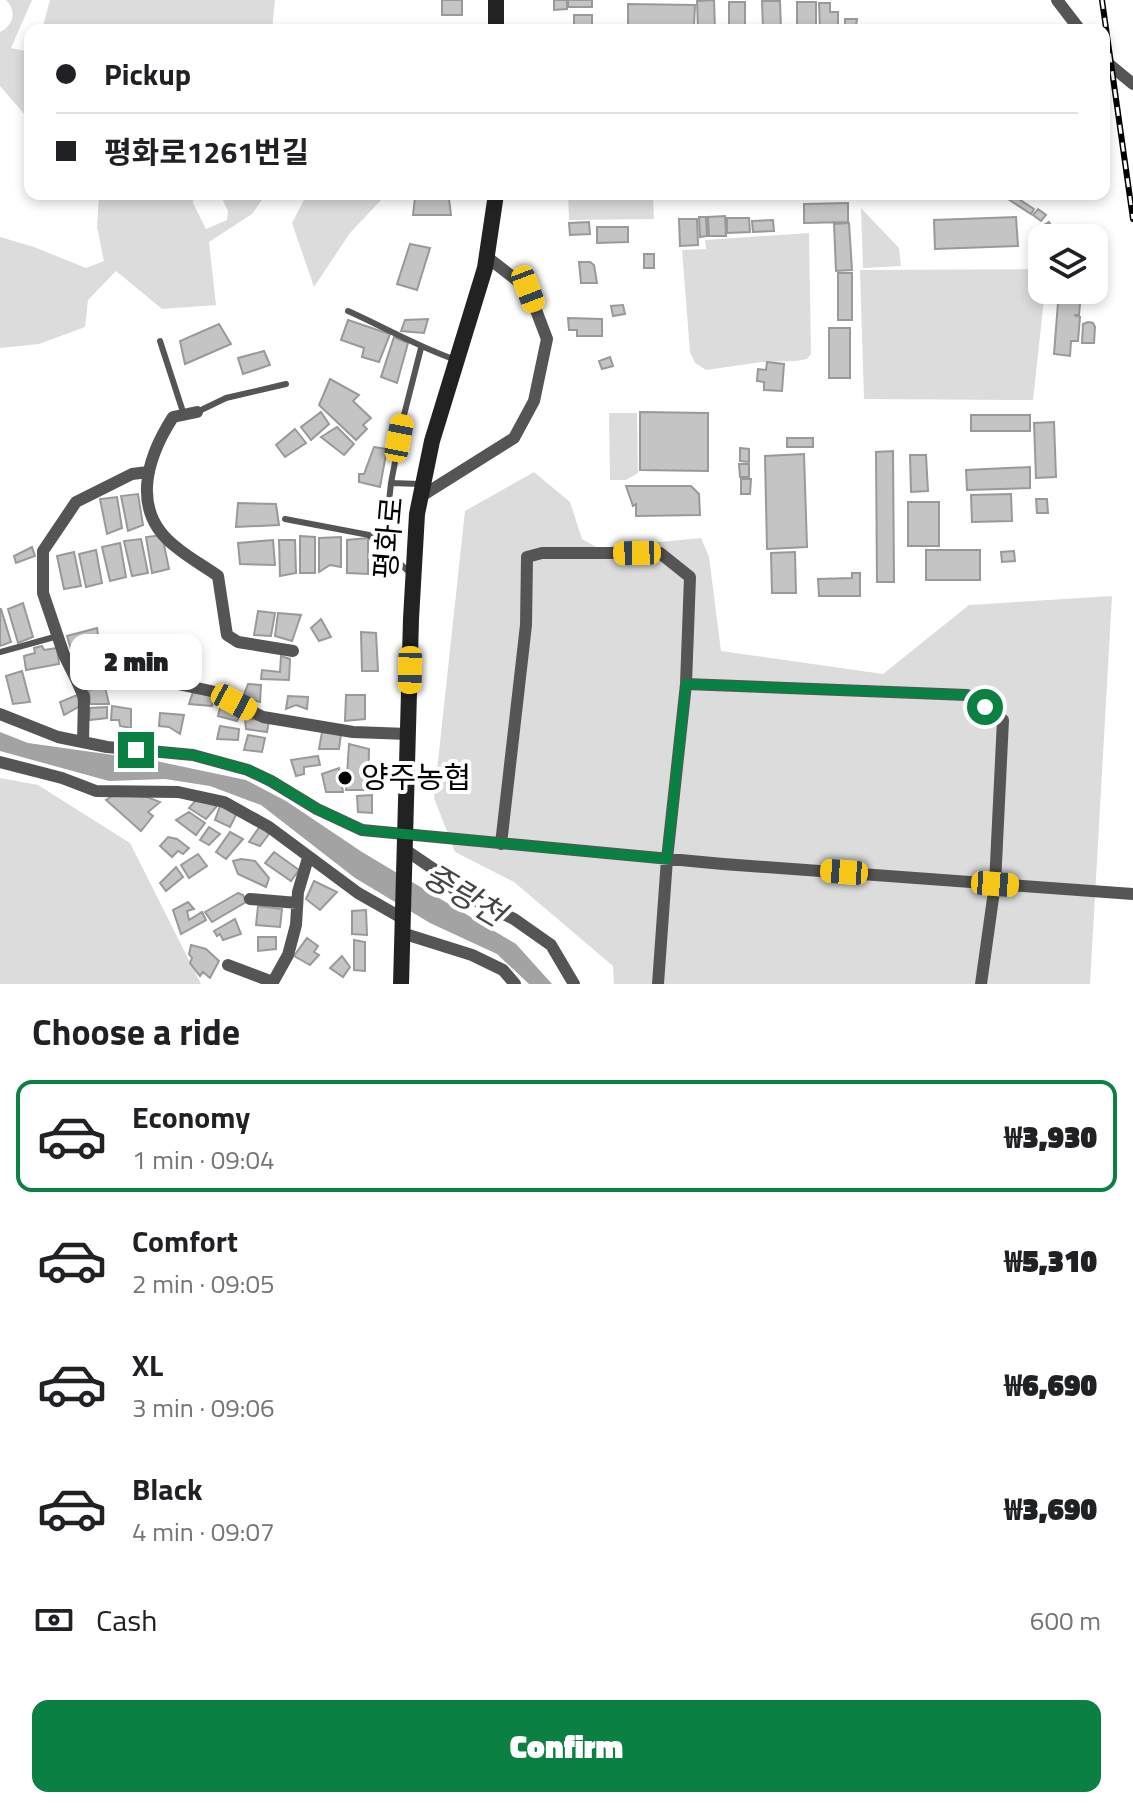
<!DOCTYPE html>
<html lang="en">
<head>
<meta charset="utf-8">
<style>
  body { margin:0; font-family:"Titillium Web","Noto Sans KR",sans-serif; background:#f2f2f2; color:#202124; height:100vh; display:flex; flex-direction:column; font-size:30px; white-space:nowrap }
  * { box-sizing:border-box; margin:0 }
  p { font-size:26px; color:#757577 }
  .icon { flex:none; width:44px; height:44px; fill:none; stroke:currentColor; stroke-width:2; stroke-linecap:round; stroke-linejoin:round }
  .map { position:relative; height:984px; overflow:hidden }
  .sheet { display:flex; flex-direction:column; background:#fff; flex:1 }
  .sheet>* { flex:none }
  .guide { position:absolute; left:24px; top:24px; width:1086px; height:176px; border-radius:16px; box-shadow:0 4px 12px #0003; display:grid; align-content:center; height:176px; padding:0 32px; background:#fff }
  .controls { position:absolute; left:1028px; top:224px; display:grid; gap:16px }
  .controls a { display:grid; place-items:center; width:80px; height:80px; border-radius:16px; background:#fff; box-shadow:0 4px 12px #0003; font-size:40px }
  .end { position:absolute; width:36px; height:36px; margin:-18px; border:10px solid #0b8043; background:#fff; box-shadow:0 0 0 4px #fff }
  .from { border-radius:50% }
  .bubble { position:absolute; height:56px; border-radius:16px; background:#fff; box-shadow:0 4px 12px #0003; font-size:26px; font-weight:800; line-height:56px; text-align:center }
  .car { position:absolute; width:24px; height:48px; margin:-24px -12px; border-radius:10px; box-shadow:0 0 6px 2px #0007; background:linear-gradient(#f5c518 24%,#345 0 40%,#f5c518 0 76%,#345 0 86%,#f5c518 0) }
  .guide b { display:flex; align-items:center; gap:28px; height:76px; font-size:30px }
  .guide b+b { border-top:2px solid #e0e0e0 }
  .guide i { width:20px; height:20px; background:#202124 }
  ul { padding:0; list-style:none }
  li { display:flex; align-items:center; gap:24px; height:112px; margin:0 16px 12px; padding:0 16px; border:4px solid transparent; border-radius:16px }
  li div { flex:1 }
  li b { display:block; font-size:30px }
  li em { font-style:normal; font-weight:800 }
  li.selected { border-color:#0b8043 }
  li>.icon { width:72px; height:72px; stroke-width:1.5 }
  h2 { padding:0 32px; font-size:36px; line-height:96px }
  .pay { display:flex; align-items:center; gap:20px; height:88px; padding:0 32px; font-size:30px }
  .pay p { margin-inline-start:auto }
  .action { display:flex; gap:16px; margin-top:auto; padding:16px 32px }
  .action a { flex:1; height:92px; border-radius:16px; background:#0b8043; color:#fff; font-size:32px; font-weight:800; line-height:92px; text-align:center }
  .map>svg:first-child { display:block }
  .green { fill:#dcdcdc }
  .water { fill:#a3a3a3 }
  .building { fill:#c4c4c4; stroke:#999; stroke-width:2 }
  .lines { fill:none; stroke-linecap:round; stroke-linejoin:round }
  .lane { stroke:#555; stroke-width:6 }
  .street { stroke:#555; stroke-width:12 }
  .secondary { stroke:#222; stroke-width:16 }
  .rail-casing { stroke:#000; stroke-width:6 }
  .rail { stroke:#fff; stroke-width:3; stroke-dasharray:9; stroke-linecap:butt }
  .route { stroke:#0b8043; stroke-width:10 }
  .poi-dot { fill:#000; stroke:#fff; stroke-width:3 }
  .labels { text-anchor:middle; stroke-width:8; stroke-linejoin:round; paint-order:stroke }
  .street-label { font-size:30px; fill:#000; stroke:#fff }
  .poi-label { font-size:30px; fill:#000; stroke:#fff; text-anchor:start }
  .water-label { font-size:32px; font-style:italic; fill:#444; stroke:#fff }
</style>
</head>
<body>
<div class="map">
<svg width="1133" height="984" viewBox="0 0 1133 984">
  <rect width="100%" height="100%" fill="#fff"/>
  <path class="green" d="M6,0H32L11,48L30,52V111L26,116L0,86V32C14,25 17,11 6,0Z
    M50,0H275L272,30H42Z
    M99,194H193V203L206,229L227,220L228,211L220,194H266L252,214L209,242L216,305L162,309L116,271L88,300L85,327L39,344L0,348V237L34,247L86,268L104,261L97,227Z
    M307,194H383V198L350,233L314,287L292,223Z
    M568,194H653L654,219L569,220Z
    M861,208L899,248L901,266L863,268Z
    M809,233L811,354L807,359L796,361L762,362L706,370L695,363L690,352L682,250L706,249L705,240Z
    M1042,269V290H1045L1033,400L864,399L860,270Z
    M609,413H637L638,473L626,480H610Z
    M534,472L570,502L582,539L598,548L701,538L709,557L721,651L883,674L969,605L1112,596L1090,984H614L613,966L514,882L455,852L434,798L465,511Z
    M0,778L38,785L130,843L201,984H0Z"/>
  <path class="water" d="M0,732L28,743L156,761L246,780L286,801L362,852L516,944L552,984H529L497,954L430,923L355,878L261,805L210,786L165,779L109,781L0,751Z"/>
  <path class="building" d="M442,0H462V15H442Z
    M554,0H567V9L554,10Z
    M568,0H592V7H568Z
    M714,0L715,30H698L697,1Z
    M762,1H780L781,30H763Z
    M729,2H745V30H729Z
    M797,2H816V30H797Z
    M819,3H830V12H838V30H820Z
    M628,4L695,5L694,26L628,25Z
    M574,15H592V30H574Z
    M845,19H857L856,26L845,25Z
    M1006,194H1011L1034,209L1031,214L1005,197Z
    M415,198L449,199L451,215H413Z
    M848,203V222L804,223V204Z
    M1038,209L1046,215L1041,221L1033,215Z
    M725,216L726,236H709L708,217Z
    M699,217H706L707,236L700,237Z
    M1016,217L1018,246L935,249L934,220Z
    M727,218H749L750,232L727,233Z
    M679,219H697L698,245L680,246Z
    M773,220L774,231L753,232L752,221Z
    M589,222L590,234L570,235L569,223Z
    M1049,222L1054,231L1049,234L1044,225Z
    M849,223L852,270L836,271L834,224Z
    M597,227H628V242L597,243Z
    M410,244L430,248L417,290L397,284Z
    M644,254H654V268H644Z
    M579,262H590L594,265L597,283H581Z
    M838,273H852V320H838Z
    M1059,290L1081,293L1079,315H1074L1080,317L1078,341H1071L1070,356L1054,354Z
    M623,305L625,314L613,316L611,306Z
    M568,318L602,319V336H577V330H569Z
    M428,319L424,333L401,331L405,320Z
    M348,320L390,334L379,362L362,357L364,348L341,340Z
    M1088,322L1093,323L1095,327L1094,343H1082L1083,324Z
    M219,324L231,344L185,364L180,341Z
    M829,328H850V378H829Z
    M394,337L408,343L397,383L381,377Z
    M264,351L270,365L243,374L238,358Z
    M610,357L613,366L602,369L599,361Z
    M767,362L784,364L782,391L764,390V382L757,381L758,369L766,370Z
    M330,379L359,395L353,401L371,418L363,425L367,429L356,440L319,405Z
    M321,412L329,424L311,440L301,427Z
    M640,412L708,413V471L640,470Z
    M971,415H1030V431H971Z
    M1054,422L1056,477L1036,478L1034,423Z
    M337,427L354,444L344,455L321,437Z
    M295,429L306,443L285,457L276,445Z
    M787,438H813V447H787Z
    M374,447L387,449L380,487L359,482V474H364Z
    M740,448L749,449V462L740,461Z
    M893,451L894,582H877L876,452Z
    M804,454L807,547L767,549L765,456Z
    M910,455H926L928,491L911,492Z
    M739,464H749V477H740Z
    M1030,467V488L967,490L966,470Z
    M741,479H751L750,494H741Z
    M626,486H691L699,494L700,515L636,516V504L633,506Z
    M138,494L143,525L128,531L121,496Z
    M1011,494L1012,521L972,522L971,495Z
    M117,497L122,528L107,534L100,499Z
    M1036,499H1047L1048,513H1037Z
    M908,502H939V546H908Z
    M238,503L276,504L279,525L236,527Z
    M162,535L169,569L152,573L146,537Z
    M300,536L315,537V573H300Z
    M341,537V567L330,565L319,572V538Z
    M368,538V574L347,573V540Z
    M141,539L148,573L132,576L124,541Z
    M273,540L275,565L240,564L238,543Z
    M279,540H295L296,573L280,576Z
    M120,543L126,577L110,581L102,547Z
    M32,547L35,556L16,563L14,556Z
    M96,550L102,583L86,587L79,554Z
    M926,550H980V580H926Z
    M1014,551L1015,561L1002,562L1001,552Z
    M74,552L81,586L64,589L57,556Z
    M795,552L796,593H772L771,553Z
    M852,573H860V596H819L818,579L852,578Z
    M23,603L33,637L18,643L8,609Z
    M1,609L11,642L0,646V609Z
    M258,611L275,613L271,636L254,635Z
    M278,613L301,615L292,641L275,636Z
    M321,619L331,637L319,641L311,628Z
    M97,628L101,655L90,656L87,642L81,644L84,654L73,656L67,636Z
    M361,632L376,633L378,671H362Z
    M42,646L44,650L57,648L59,664L26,670L24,656L35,653L34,648Z
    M186,652L185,667H166L168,653Z
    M281,656L290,659L289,680L261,679L262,670L280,672Z
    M132,658L135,672L110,676L109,661L115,660V667L125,666L124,660Z
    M22,671L30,702L13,704L6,676Z
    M248,684L261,685L260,702L243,697Z
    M105,687L109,704H90L89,690Z
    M193,692L214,696L212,706L189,704Z
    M77,695L80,706L64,715L60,702Z
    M346,695H365V719L345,721Z
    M288,696L308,697L307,709L296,705L286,709Z
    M221,704L242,710L237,721L218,716Z
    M112,706L131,709V728L120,726L119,720H111Z
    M107,707V718L89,720L90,708Z
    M160,713L184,715L180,734L169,727L159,726Z
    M245,718L269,721L267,732L246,729Z
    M220,726L239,729L238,740L217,739Z
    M322,732L341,734L339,749H319Z
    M248,735L265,738L262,752L244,750Z
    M349,744L369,749L368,790H346Z
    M318,756L320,765L304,767V774L296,776L291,760Z
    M339,768L343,792H326L322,774Z
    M114,795L147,797L160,802L148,812L153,816L141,831L106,800Z
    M372,795V813L358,812L357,796Z
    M197,799L217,806L206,819L189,808Z
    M220,806L237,813L230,827L215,820Z
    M189,812L205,823L196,835L176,820Z
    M260,826L269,834L260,846L249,842Z
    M209,827L220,834L209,845L200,840Z
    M230,832L243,839L226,859L216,852Z
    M168,837L177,839L189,848L183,854L178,851L172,857L160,846Z
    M274,852L299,870L291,881L265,863Z
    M198,854L207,866L189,878L181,865Z
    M241,859L255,861L269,878L266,887L238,874L233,861Z
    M176,867L183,877L166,891L160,883Z
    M314,881L337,892L320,910L306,899Z
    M238,893L243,895L246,902L212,922L205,912Z
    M188,902L194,909L187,911L189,920L202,912L206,920L181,934L173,910Z
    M258,906L282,909L280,927L256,925Z
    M366,910L367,935L352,934V911Z
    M235,919L241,934L223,940L220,934L217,936L214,931Z
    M258,937H276V949L258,951Z
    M307,938L318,946L314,952L319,955L310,965L294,956Z
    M354,940L365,942V971L354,970Z
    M191,945L206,949L219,961L210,978L203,972L200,976L190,963L192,958L189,954Z
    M342,956L350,967L343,977L330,968Z"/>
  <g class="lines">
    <path class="lane" d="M348,311C384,327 418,347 456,360
      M160,341L184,415
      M197,412L226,398L286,384
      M420,484L391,483L404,415L421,348
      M285,519L369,535L409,572
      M384,547L391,483
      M0,652L58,636"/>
    <path class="street" d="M1057,0L1080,30
      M1104,60L1133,84
      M197,412L173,417C146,459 130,512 176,547C189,558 204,566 218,576L227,635L238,642L293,651
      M148,472L132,474L76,502L43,551V593L64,655L76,679L173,683L211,691L263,717L353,732L408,734
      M420,497L514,438L534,401L547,339L528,289L487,257
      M76,679L84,697L83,742
      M686,684L967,695L1003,720L995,884L981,984
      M0,714L58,737L107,747L193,755L248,770L271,781L317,809L362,830L723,864L1133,894
      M0,762L62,778L96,791L178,792L224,802L269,827L358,893L402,918
      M501,844L526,625L527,557L542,553H660L690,577L686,684L667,859L658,984
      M404,849L435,870L442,880L458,892L514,919L551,945L574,984
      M250,899L297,903
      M402,933L472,955L503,970L515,984
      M228,965L273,982L288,955L296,925L298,892L308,858"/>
    <path class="secondary" d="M496,0V30
      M401,984L411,619L417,514L432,441L485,268L496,194"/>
    <defs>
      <path id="rail" d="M1102,0L1133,219"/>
    </defs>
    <use href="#rail" class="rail-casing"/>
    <use href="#rail" class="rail"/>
  </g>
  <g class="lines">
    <path class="route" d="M136,750L193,755L248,770L271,781L317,809L362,830L667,859L686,684L967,695L985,707"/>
  </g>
  <circle class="poi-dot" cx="345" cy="778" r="8"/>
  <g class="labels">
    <g class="street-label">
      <text transform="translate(389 538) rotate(-85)" y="10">평화로</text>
    </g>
    <g class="poi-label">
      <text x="361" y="788">양주농협</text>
    </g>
    <g class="water-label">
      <text transform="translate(464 895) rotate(31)" y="11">중랑천</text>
    </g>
  </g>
</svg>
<div class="controls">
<a><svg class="icon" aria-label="layers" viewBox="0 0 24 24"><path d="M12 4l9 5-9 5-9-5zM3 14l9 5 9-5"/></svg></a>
</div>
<i class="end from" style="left:985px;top:707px"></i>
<i class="end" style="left:136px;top:750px"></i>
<div class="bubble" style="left:70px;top:634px;width:132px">2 min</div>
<i class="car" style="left:528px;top:289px;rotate:159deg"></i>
<i class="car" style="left:399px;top:438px;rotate:11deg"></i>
<i class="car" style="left:637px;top:553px;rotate:269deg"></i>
<i class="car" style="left:410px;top:670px;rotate:181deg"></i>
<i class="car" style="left:234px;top:702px;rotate:118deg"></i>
<i class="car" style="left:844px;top:872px;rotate:274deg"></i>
<i class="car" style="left:995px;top:884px;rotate:94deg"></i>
<div class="guide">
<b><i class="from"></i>Pickup</b>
<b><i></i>평화로1261번길</b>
</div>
</div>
<section class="sheet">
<h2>Choose a ride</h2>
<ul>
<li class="selected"><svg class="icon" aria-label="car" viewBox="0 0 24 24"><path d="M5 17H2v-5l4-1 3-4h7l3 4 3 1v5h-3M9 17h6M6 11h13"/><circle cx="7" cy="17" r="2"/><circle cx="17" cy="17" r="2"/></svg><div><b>Economy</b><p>1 min · 09:04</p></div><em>₩3,930</em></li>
<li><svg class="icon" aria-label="car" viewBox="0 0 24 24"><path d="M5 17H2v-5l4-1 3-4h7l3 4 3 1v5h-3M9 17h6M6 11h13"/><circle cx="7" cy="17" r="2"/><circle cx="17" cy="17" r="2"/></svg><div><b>Comfort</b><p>2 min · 09:05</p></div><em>₩5,310</em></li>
<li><svg class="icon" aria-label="car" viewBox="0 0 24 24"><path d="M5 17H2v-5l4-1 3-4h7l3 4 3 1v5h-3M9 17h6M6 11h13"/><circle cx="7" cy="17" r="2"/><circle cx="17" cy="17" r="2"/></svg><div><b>XL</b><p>3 min · 09:06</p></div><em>₩6,690</em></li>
<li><svg class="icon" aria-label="car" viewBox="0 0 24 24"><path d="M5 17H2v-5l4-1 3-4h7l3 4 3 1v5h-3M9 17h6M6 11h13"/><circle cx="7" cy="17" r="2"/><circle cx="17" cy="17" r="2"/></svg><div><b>Black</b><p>4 min · 09:07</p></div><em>₩3,690</em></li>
</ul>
<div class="pay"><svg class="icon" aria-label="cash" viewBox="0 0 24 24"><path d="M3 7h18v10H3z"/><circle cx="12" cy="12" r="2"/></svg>Cash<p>600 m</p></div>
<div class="action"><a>Confirm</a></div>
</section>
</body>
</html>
